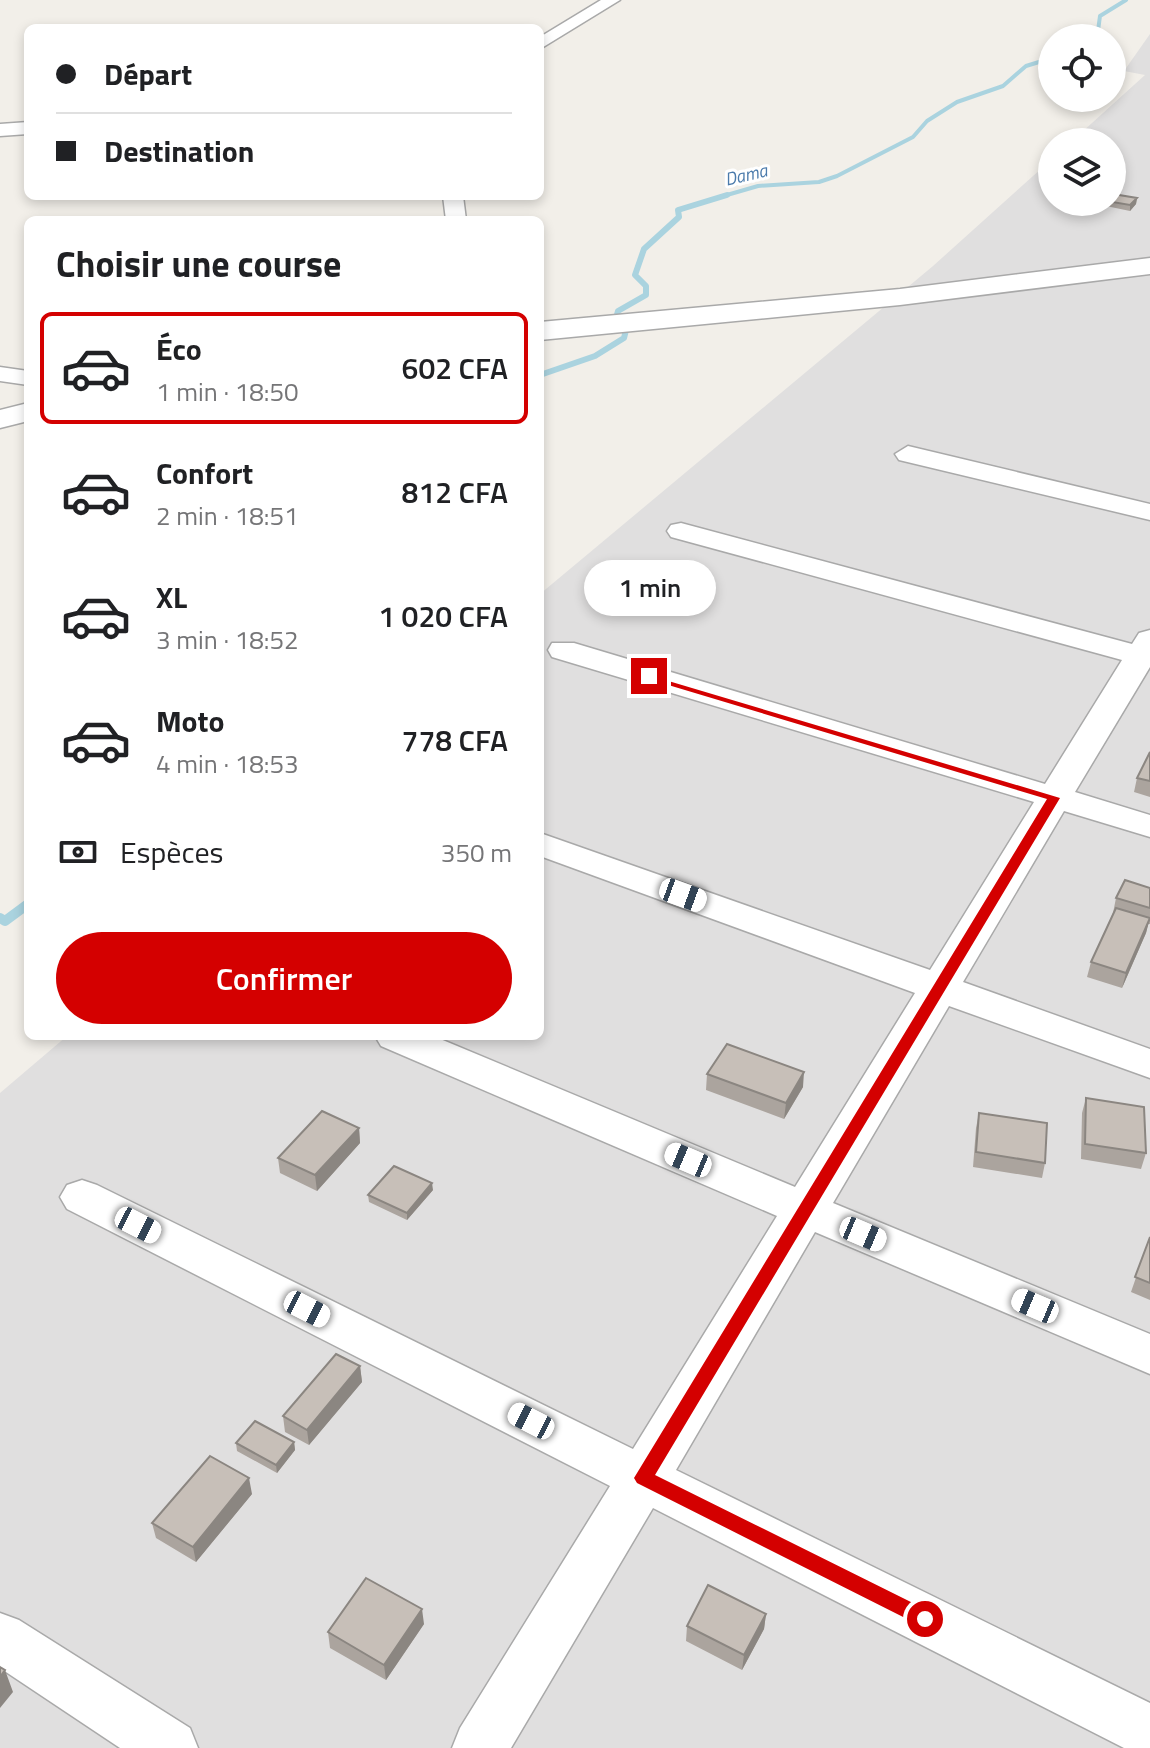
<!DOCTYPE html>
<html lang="fr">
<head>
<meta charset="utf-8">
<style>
  body { margin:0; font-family:"Titillium Web",sans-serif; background:#f2f2f2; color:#202124; height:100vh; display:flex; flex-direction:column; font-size:30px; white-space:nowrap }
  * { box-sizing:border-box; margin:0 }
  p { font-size:26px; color:#757577 }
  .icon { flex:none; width:44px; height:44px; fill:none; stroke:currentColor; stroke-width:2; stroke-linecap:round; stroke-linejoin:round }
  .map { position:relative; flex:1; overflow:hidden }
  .details { position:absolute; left:24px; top:216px; width:520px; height:824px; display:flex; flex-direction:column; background:#fff; border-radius:12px; box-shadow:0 4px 12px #0003 }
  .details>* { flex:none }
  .top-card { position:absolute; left:24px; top:24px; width:520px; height:176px; border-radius:12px; box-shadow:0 4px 12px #0003; display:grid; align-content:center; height:176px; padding:0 32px; background:#fff }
  .fabs { position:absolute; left:1038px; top:24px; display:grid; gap:16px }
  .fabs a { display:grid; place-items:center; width:88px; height:88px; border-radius:50%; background:#fff; box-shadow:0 4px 12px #0003; font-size:40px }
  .end { position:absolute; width:36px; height:36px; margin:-18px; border:10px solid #d40000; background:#fff; box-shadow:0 0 0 4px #fff }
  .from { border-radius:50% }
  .bubble { position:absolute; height:56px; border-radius:28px; background:#fff; box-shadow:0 4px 12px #0003; font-size:26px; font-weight:600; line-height:56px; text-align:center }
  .car { position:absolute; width:24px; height:48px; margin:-24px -12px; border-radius:10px; box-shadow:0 0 6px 2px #0007; background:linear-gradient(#fff 24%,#345 0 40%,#fff 0 76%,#345 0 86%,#fff 0) }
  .top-card b { display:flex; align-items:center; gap:28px; height:76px; font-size:30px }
  .top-card b+b { border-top:2px solid #e0e0e0 }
  .top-card i { width:20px; height:20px; background:#202124 }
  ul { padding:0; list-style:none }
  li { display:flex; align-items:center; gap:24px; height:112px; margin:0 16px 12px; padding:0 16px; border:4px solid transparent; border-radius:12px }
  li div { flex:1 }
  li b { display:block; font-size:30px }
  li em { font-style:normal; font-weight:600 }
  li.selected { border-color:#d40000 }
  li>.icon { width:72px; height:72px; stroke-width:1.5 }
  h2 { padding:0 32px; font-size:36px; line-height:96px }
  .pay { display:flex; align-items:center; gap:20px; height:88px; padding:0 32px; font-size:30px }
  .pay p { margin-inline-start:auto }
  .primary-button { display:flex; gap:16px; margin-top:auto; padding:16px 32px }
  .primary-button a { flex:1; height:92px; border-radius:48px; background:#d40000; color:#fff; font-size:32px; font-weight:600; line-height:92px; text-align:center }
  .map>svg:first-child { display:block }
  .residential { fill:#e0dfdf }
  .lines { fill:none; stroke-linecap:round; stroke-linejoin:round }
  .stream-far2 { stroke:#aad3df; stroke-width:4 }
  .stream-far1 { stroke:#aad3df; stroke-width:6 }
  .stream { stroke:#aad3df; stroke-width:10 }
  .minor-casing { stroke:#a9a9a9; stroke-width:3 }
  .tertiary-casing { stroke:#a9a9a9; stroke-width:3 }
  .minor { fill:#fff; fill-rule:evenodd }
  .tertiary { fill:#fff; fill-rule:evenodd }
  .wall { fill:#aba49e }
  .shaded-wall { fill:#8b8681 }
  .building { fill:#c7bfb8; stroke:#8b8681; stroke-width:2 }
  .route { fill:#d40000 }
  .labels { text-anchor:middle; stroke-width:6; stroke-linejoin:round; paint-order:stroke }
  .far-water-label { font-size:18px; font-style:italic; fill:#4a7aab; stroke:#fff }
</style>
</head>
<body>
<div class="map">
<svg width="1150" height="1748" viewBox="0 0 1150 1748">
  <rect width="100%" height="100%" fill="#f2efe9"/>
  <path class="residential" d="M1150,34V1748H0V1093L67,1036H540V594L933,266L1052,159V202H1112V142H1071L1145,75L1124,71Z"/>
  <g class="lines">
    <path class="stream-far2" d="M1097,38L1100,16L1126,0
      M720,197L758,186L819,182L837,176L913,137L927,121L957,102L1003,86L1026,66L1052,58"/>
    <path class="stream-far1" d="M540,375L595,356L624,338L627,326L616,318L618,311L646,295V286L635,275L644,249L679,217L678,210L727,195"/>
    <path class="stream" d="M0,918L5,921L28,904"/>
    <defs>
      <path id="minor" d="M601,0H620L540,49V37Z
        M28,122V134L0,136V124Z
        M443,196H463L466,220H446Z
        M0,367L28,371V385L0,381Z
        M908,446L1150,504V520L899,460L895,454Z
        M681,523L1132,644L1139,633L1150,630V667L1075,792L1150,815V837L1064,811L963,982L1150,1049V1078L949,1006L833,1203L1150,1334V1374L815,1232L676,1470L1150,1703V1748H1124L653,1508L511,1748H452L460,1728L610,1486L67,1209L60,1197L67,1185L82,1180L97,1185L633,1449L777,1216L381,1046L375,1036H433L795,1187L915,993L540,856V833L930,970L1034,802L552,657L548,650L552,643H574L1045,784L1122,660L671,537L667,531L671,525Z
        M0,1613L19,1620L190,1728L198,1748H120L0,1668Z"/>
      <path id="tertiary" d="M1150,258V274L900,305L540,340V322L900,289Z
        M28,403V421L0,428V410Z"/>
    </defs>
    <use href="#minor" class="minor-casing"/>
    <use href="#tertiary" class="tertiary-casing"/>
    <use href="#minor" class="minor"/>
    <use href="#tertiary" class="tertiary"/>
  </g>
  <path class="wall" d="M1137,198L1136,204L1130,211L1106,206L1107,202Z
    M1150,752V797L1134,792L1137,778Z
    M1150,888V924H1148L1146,933L1122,988L1087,977L1091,962L1113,913L1116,898Z
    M707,1074L803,1087L784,1119L706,1090Z
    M1086,1098L1146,1153L1141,1169L1081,1159L1082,1113Z
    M979,1113L1045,1163L1042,1178L973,1167L976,1128Z
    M359,1128L360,1143L317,1191L280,1173L278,1158Z
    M433,1190L407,1220L369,1202L368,1195Z
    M1150,1237V1300L1131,1292Z
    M360,1366L362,1382L309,1445L285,1432L283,1416Z
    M294,1442L295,1450L277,1473L237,1451L236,1443Z
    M252,1494L196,1562L156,1538L152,1523Z
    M766,1614L764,1629L742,1670L686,1641L687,1626Z
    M424,1624L386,1680L330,1648L328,1632Z"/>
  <path class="shaded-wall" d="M1137,198L1136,204L1130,211V205Z
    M1150,918L1146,933L1122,988L1126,973Z
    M804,1072L803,1087L784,1119L786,1103Z
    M359,1128L360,1143L317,1191L315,1175Z
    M432,1183L433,1190L407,1220V1213Z
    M360,1366L362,1382L309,1445L307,1430Z
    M294,1442L295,1450L277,1473L276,1465Z
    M249,1478L252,1494L196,1562L193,1547Z
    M422,1609L424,1624L386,1680L384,1665Z
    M766,1614L764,1629L742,1670L744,1655Z
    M5,1670L13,1692L0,1708V1677Z"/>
  <path class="building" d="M1113,194L1137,198L1130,205L1112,202V196Z
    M1150,752V781L1137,778Z
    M1125,880L1150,888V908L1116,898Z
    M1116,908L1150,918L1126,973L1091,962Z
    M727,1044L804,1072L786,1103L707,1074Z
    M1086,1098L1144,1107L1146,1153L1085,1144Z
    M322,1111L359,1128L315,1175L278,1158Z
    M979,1113L1047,1123L1045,1163L976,1152Z
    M394,1166L432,1183L407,1213L368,1195Z
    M1150,1237V1283L1135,1277Z
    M336,1354L360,1366L307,1430L283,1416Z
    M255,1421L294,1442L276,1465L236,1443Z
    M210,1456L249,1478L193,1547L152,1523Z
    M366,1578L422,1609L384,1665L328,1632Z
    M708,1585L766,1614L744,1655L687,1626Z
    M0,1667L5,1670L0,1677Z"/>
  <path class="route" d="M645,674L1060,798L655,1475L931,1612L934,1619L925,1628L637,1483L634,1478L1047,799L645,678Z"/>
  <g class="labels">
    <g class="far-water-label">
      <text transform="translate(746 175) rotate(-13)" y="6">Dama</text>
    </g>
  </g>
</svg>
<div class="fabs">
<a><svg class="icon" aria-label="locate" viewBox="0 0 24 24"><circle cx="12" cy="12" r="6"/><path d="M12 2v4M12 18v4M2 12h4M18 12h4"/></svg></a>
<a><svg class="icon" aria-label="layers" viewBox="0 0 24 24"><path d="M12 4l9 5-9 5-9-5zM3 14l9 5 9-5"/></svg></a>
</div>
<i class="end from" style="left:925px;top:1619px"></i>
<i class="end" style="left:649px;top:676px"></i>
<div class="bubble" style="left:584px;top:560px;width:132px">1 min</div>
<i class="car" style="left:683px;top:895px;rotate:110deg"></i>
<i class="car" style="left:688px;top:1160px;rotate:293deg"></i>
<i class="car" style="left:138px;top:1225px;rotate:117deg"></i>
<i class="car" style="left:863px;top:1234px;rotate:113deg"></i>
<i class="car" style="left:1035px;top:1306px;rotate:293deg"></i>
<i class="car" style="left:307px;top:1309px;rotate:117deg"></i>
<i class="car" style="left:531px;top:1421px;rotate:297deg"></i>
<div class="top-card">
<b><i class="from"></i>Départ</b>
<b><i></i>Destination</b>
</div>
<section class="details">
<h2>Choisir une course</h2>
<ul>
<li class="selected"><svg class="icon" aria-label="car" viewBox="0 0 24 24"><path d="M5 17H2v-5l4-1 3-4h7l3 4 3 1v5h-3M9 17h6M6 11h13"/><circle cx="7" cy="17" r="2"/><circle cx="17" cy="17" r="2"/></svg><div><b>Éco</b><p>1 min · 18:50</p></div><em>602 CFA</em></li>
<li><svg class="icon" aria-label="car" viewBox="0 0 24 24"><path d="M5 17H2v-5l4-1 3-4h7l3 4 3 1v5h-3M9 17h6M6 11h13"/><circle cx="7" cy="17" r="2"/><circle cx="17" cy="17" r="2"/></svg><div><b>Confort</b><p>2 min · 18:51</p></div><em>812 CFA</em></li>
<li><svg class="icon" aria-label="car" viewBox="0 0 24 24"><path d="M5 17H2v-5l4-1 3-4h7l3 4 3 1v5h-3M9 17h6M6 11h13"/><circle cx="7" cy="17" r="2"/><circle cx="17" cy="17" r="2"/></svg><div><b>XL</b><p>3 min · 18:52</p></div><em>1 020 CFA</em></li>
<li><svg class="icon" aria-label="car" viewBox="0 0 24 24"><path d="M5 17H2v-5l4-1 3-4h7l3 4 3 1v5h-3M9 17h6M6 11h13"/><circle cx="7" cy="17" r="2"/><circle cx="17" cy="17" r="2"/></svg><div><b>Moto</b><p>4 min · 18:53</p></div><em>778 CFA</em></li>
</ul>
<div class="pay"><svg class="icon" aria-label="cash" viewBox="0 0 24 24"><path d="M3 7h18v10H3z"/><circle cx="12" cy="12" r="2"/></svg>Espèces<p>350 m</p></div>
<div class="primary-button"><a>Confirmer</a></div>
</section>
</div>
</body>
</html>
